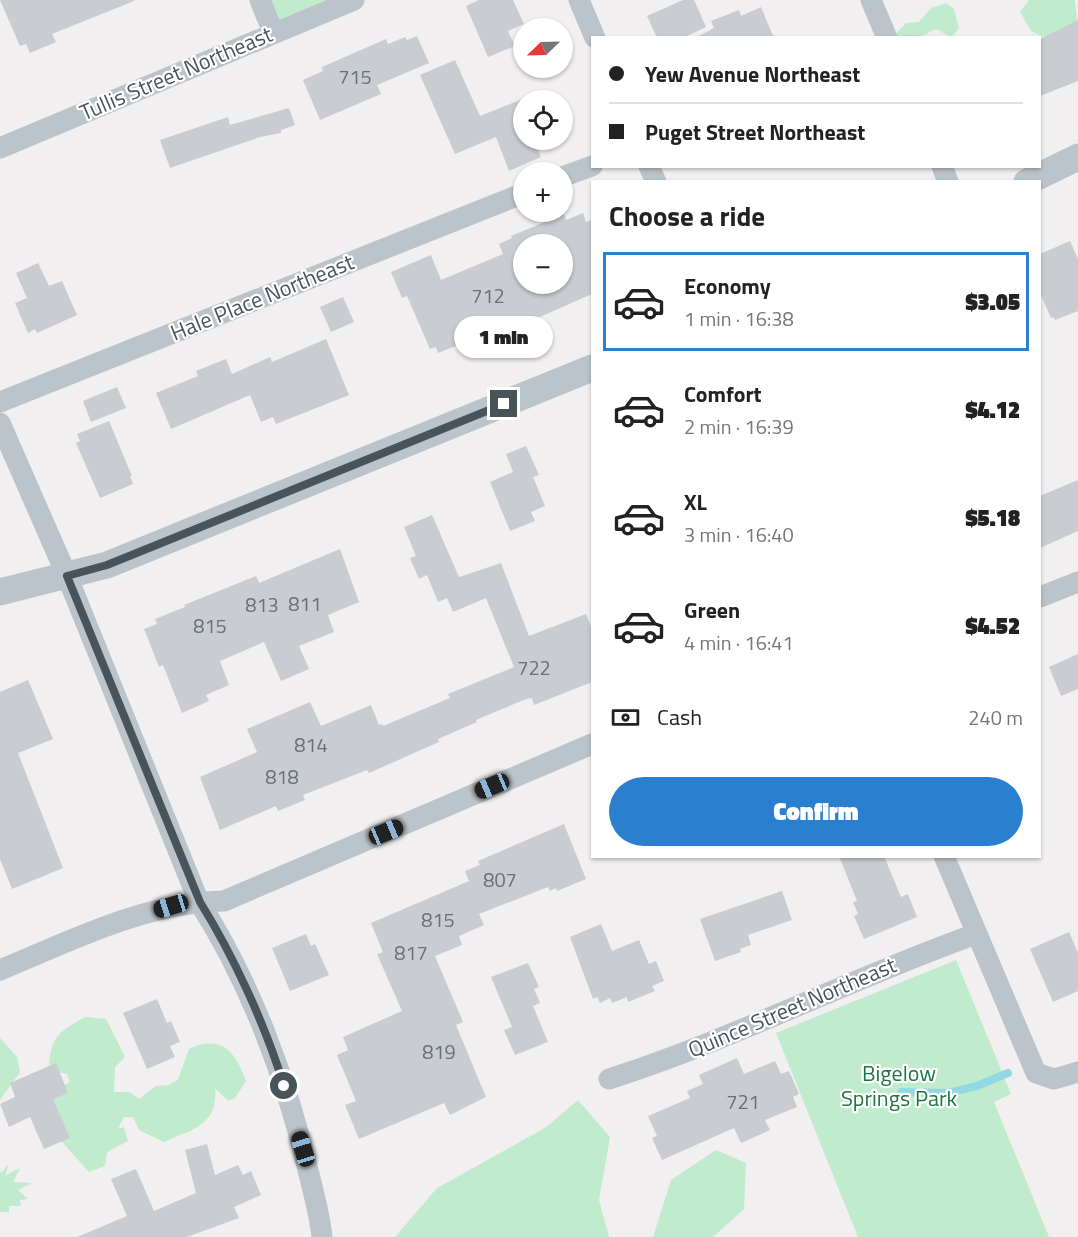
<!DOCTYPE html>
<html lang="en">
<head>
<meta charset="utf-8">
<style>
  body { margin:0; font-family:"Titillium Web",sans-serif; background:#f2f2f2; color:#222; height:100vh; display:flex; flex-direction:column; font-size:22px; white-space:nowrap }
  * { box-sizing:border-box; margin:0 }
  p { font-size:20px; color:#767676 }
  .icon { flex:none; width:33px; height:33px; fill:none; stroke:currentColor; stroke-width:2; stroke-linecap:round; stroke-linejoin:round }
  .map { position:relative; flex:1; overflow:hidden }
  .details { position:absolute; left:591px; top:180px; width:450px; height:678px; display:flex; flex-direction:column; background:#fff; border-radius:0px; box-shadow:0 2px 4px #0004 }
  .details>* { flex:none }
  .guide { position:absolute; left:591px; top:36px; width:450px; height:132px; border-radius:0px; box-shadow:0 2px 4px #0004; display:grid; align-content:center; height:132px; padding:0 18px; background:#fff }
  .needle { width:39px; rotate:247deg }
  .tools { position:absolute; left:513px; top:18px; display:grid; gap:12px }
  .tools a { display:grid; place-items:center; width:60px; height:60px; border-radius:50%; background:#fff; box-shadow:0 2px 4px #0004; font-size:30px }
  .end { position:absolute; width:27px; height:27px; margin:-14px; border:8px solid #48535a; background:#fff; box-shadow:0 0 0 3px #fff }
  .from { border-radius:50% }
  .bubble { position:absolute; height:42px; border-radius:21px; background:#fff; box-shadow:0 2px 4px #0004; font-size:20px; font-weight:800; line-height:42px; text-align:center }
  .car { position:absolute; width:18px; height:36px; margin:-18px -9px; border-radius:8px; box-shadow:0 0 4px 2px #0007; background:linear-gradient(#222 24%,#8ab4d8 0 40%,#222 0 76%,#8ab4d8 0 86%,#222 0) }
  .guide b { display:flex; align-items:center; gap:21px; height:57px; font-size:22px }
  .guide b+b { border-top:2px solid #e0e0e0 }
  .guide i { width:15px; height:15px; background:#222 }
  ul { padding:0; list-style:none }
  li { display:flex; align-items:center; gap:18px; height:99px; margin:0 12px 9px; padding:0 6px; border:3px solid transparent; border-radius:0px }
  li div { flex:1 }
  li b { display:block; font-size:22px }
  li em { font-style:normal; font-weight:800 }
  li.current { border-color:#2a80cf }
  li>.icon { width:54px; height:54px; stroke-width:1.5 }
  h2 { padding:0 18px; font-size:27px; line-height:72px }
  .pay { display:flex; align-items:center; gap:15px; height:66px; padding:0 18px; font-size:22px }
  .pay p { margin-inline-start:auto }
  .action { display:flex; gap:12px; margin-top:auto; padding:12px 18px }
  .action a { flex:1; height:69px; border-radius:36px; background:#2a80cf; color:#fff; font-size:24px; font-weight:800; line-height:69px; text-align:center }
  .map>svg:first-child { display:block }
  .green { fill:#c1ebcd }
  .lines { fill:none; stroke-linecap:round; stroke-linejoin:round }
  .stream { stroke:#92d9e3; stroke-width:8 }
  .building { fill:#c9ccd1; fill-rule:evenodd }
  .minor { stroke:#bbc4ca; stroke-width:21 }
  .tertiary { stroke:#bbc4ca; stroke-width:27 }
  .route { stroke:#48535a; stroke-width:8 }
  .labels { text-anchor:middle; stroke-width:4.5; stroke-linejoin:round; paint-order:stroke }
  .number-label { font-size:20px; fill:#687178 }
  .street-label { font-size:22px; fill:#48535a; stroke:#fff }
  .park-label { font-size:22px; fill:#207543; stroke:#fff }
</style>
</head>
<body>
<div class="map">
<svg width="1078" height="1237" viewBox="0 0 1078 1237">
  <rect width="100%" height="100%" fill="#f1efef"/>
  <path class="green" d="M268,0H336L279,24Z
    M1029,0H1075L1078,28L1052,41L1031,31L1020,12Z
    M946,3L954,9L959,28L954,35L949,36L936,29L920,37H897L896,33L906,23L919,22L931,8Z
    M956,960L1011,1094L994,1102L1049,1237H858L776,1033Z
    M85,1017L106,1019L125,1057L115,1067L114,1092H130L139,1099L156,1086L168,1085L178,1080L189,1049C222,1034 235,1051 246,1081L235,1098L228,1101L215,1088C218,1126 192,1129 164,1142L139,1130L133,1117H124L118,1129L124,1127L128,1141L107,1152L105,1166L89,1172L56,1135L50,1119L52,1091L70,1082L67,1074L49,1070C50,1037 57,1033 85,1017Z
    M0,1038L17,1057L20,1072L0,1100Z
    M578,1100L610,1137L599,1200L609,1237H395L437,1188L545,1128Z
    M716,1150L746,1163L744,1209L713,1237H653L671,1180Z
    M9,1163L5,1176L20,1168L13,1182L32,1183L18,1190L28,1199L20,1200L21,1206H9V1212H0V1167L1,1174Z"/>
  <g class="lines">
    <path class="stream" d="M901,1092L948,1093L977,1086L1008,1073"/>
  </g>
  <path class="building" d="M0,0H134V1L52,34L56,42L30,53L26,44L20,46Z
    M479,0H513L524,24L508,31L515,46L488,57L466,6Z
    M683,0H694L706,27L683,38H657L647,16Z
    M761,7L774,38H695L714,28L711,21L739,10L741,16Z
    M1078,20V81L1040,96V39Z
    M417,36L429,63L377,85L381,94L320,120L303,80L323,71L322,67L386,39L388,44L405,37L407,40Z
    M455,60L480,116L537,93L540,100H524V140H534L541,157L509,171L496,137L455,154L420,75Z
    M289,108L295,125L281,130V133L260,137L170,168L160,140L228,117L230,125Z
    M583,213L586,222L592,220V294L533,320L531,316L438,353L436,347L430,349L407,296L402,298L391,272L431,255L441,280L503,254L499,244L512,238L511,236L564,214L566,220ZM524,244H562V284H524Z
    M1070,241L1078,259V311L1055,320L1053,317L1051,318L1040,293V254Z
    M38,263L49,286L62,281L77,315L37,333L35,329L28,333L15,303L27,298L16,273Z
    M343,297L354,322L331,332L320,307Z
    M326,339L349,395L276,424L273,417L261,422L250,395L171,429L156,393L198,376L196,371L226,359L232,374L270,357L272,362Z
    M117,387L126,408L91,422L83,401Z
    M109,421L132,476H130L133,484L100,498L76,443L80,441L77,434Z
    M526,446L539,475L533,477L545,506L531,512L535,521L510,531L490,482L513,472L506,454Z
    M1078,480V531L1040,548V496Z
    M432,515L459,577L501,563L529,636L586,614L592,629V682L534,705L532,698L526,699L476,720L477,722L438,739L439,742L369,773L367,770L303,795L305,800L278,811L276,806L220,830L200,777L257,752L247,729L310,702L321,726L371,705L379,725L382,724L383,726L450,698L448,694L514,667L486,598L453,612L447,598L438,602L427,575L419,579L410,558L416,556L404,527Z
    M340,549L359,602L328,615L334,632L299,646L309,669L281,681L264,642L220,661L229,685L206,695L209,701L182,713L163,665L159,667L144,629L157,624L155,619L185,607L184,605L256,576L259,583Z
    M1078,654V689L1061,696L1049,667Z
    M28,680L53,739L18,753L63,868L12,889L0,859V692Z
    M564,824L586,879L557,891L556,888L550,891L548,887L479,914L484,925L459,936L462,945L435,956L463,1022L456,1025L486,1097L450,1115L444,1103L359,1139L345,1105L356,1101L337,1055L348,1050L343,1037L402,1011L377,954L383,952L371,923L469,881L465,871L480,865L478,861Z
    M839,856H884L901,897L908,894L917,917L864,939L854,916L858,914L853,902L857,901Z
    M782,891L792,920L748,935L751,945L740,949L741,952L715,961L700,919Z
    M601,924L612,951L639,940L649,964L656,961L664,981L652,986L655,991L628,1002L627,997L612,1003L610,998L600,1003L597,997L593,999L570,937Z
    M1069,932L1078,953V991L1053,1002L1030,949Z
    M306,934L311,946L315,944L329,975L290,991L272,948Z
    M528,963L539,987L534,989L540,1003L533,1006L548,1042L515,1055L504,1030L512,1027L491,977Z
    M157,999L167,1023L171,1021L180,1042L170,1046L175,1057L147,1069L123,1013Z
    M737,1058L744,1074L775,1061L781,1074L789,1071L799,1094L793,1097L797,1107L765,1120L770,1130L741,1143L734,1128L662,1160L652,1138L657,1136L648,1116L690,1098L687,1091L703,1084L699,1075Z
    M56,1063L68,1093L53,1099L70,1138L44,1149L30,1117L9,1127L0,1104L15,1097L10,1083Z
    M207,1144L215,1175L238,1165L243,1175L251,1171L261,1195L234,1207L239,1218L187,1237H77L127,1216L111,1179L136,1169L154,1211L196,1193L185,1150Z"/>
  <g class="lines">
    <path class="minor" d="M260,0L273,32
      M579,0L595,38
      M871,0L887,38
      M0,148L354,0
      M649,166L656,182
      M942,166L948,182
      M562,177L592,166
      M0,402L524,193
      M0,423L67,576L199,902C251,983 287,1081 309,1174C314,1195 320,1216 322,1237
      M1040,597L1078,582
      M944,856L1036,1073L1054,1079L1078,1072
      M0,970C72,940 144,903 224,901L592,744
      M609,1079C734,1039 852,978 976,934"/>
    <path class="tertiary" d="M1027,182L1078,157
      M0,592L107,565L592,368"/>
  </g>
  <g class="lines">
    <path class="route" d="M284,1086C265,1024 233,955 200,902L67,576L107,565L504,404"/>
  </g>
  <g class="labels">
    <g class="number-label">
      <text x="355" y="84">715</text>
      <text x="488" y="303">712</text>
      <text x="305" y="611">811</text>
      <text x="262" y="612">813</text>
      <text x="210" y="633">815</text>
      <text x="534" y="675">722</text>
      <text x="311" y="752">814</text>
      <text x="282" y="784">818</text>
      <text x="500" y="887">807</text>
      <text x="438" y="927">815</text>
      <text x="411" y="960">817</text>
      <text x="439" y="1059">819</text>
      <text x="743" y="1109">721</text>
    </g>
    <g class="street-label">
      <text transform="translate(176 73) rotate(-23)" y="8">Tullis Street Northeast</text>
      <text transform="translate(262 297) rotate(-22)" y="8">Hale Place Northeast</text>
      <text transform="translate(792 1007) rotate(-23)" y="8">Quince Street Northeast</text>
    </g>
    <g class="park-label">
      <text x="899" y="1081">Bigelow<tspan x="899" dy="25">Springs Park</tspan></text>
    </g>
  </g>
</svg>
<div class="tools">
<a><svg class="needle" viewBox="-14 -14 28 28"><path d="M0-13l5 13h-10z" fill="#e53935"/><path d="M0 13l5-13h-10z" fill="#767676"/></svg></a>
<a><svg class="icon" aria-label="locate" viewBox="0 0 24 24"><circle cx="12" cy="12" r="6"/><path d="M12 2v4M12 18v4M2 12h4M18 12h4"/></svg></a>
<a>+</a>
<a>−</a>
</div>
<i class="end from" style="left:284px;top:1086px"></i>
<i class="end" style="left:504px;top:404px"></i>
<div class="bubble" style="left:454px;top:316px;width:99px">1 min</div>
<i class="car" style="left:492px;top:786px;rotate:247deg"></i>
<i class="car" style="left:386px;top:832px;rotate:67deg"></i>
<i class="car" style="left:171px;top:906px;rotate:253deg"></i>
<i class="car" style="left:303px;top:1149px;rotate:343deg"></i>
<div class="guide">
<b><i class="from"></i>Yew Avenue Northeast</b>
<b><i></i>Puget Street Northeast</b>
</div>
<section class="details">
<h2>Choose a ride</h2>
<ul>
<li class="current"><svg class="icon" aria-label="car" viewBox="0 0 24 24"><path d="M5 17H2v-5l4-1 3-4h7l3 4 3 1v5h-3M9 17h6M6 11h13"/><circle cx="7" cy="17" r="2"/><circle cx="17" cy="17" r="2"/></svg><div><b>Economy</b><p>1 min · 16:38</p></div><em>$3.05</em></li>
<li><svg class="icon" aria-label="car" viewBox="0 0 24 24"><path d="M5 17H2v-5l4-1 3-4h7l3 4 3 1v5h-3M9 17h6M6 11h13"/><circle cx="7" cy="17" r="2"/><circle cx="17" cy="17" r="2"/></svg><div><b>Comfort</b><p>2 min · 16:39</p></div><em>$4.12</em></li>
<li><svg class="icon" aria-label="car" viewBox="0 0 24 24"><path d="M5 17H2v-5l4-1 3-4h7l3 4 3 1v5h-3M9 17h6M6 11h13"/><circle cx="7" cy="17" r="2"/><circle cx="17" cy="17" r="2"/></svg><div><b>XL</b><p>3 min · 16:40</p></div><em>$5.18</em></li>
<li><svg class="icon" aria-label="car" viewBox="0 0 24 24"><path d="M5 17H2v-5l4-1 3-4h7l3 4 3 1v5h-3M9 17h6M6 11h13"/><circle cx="7" cy="17" r="2"/><circle cx="17" cy="17" r="2"/></svg><div><b>Green</b><p>4 min · 16:41</p></div><em>$4.52</em></li>
</ul>
<div class="pay"><svg class="icon" aria-label="cash" viewBox="0 0 24 24"><path d="M3 7h18v10H3z"/><circle cx="12" cy="12" r="2"/></svg>Cash<p>240 m</p></div>
<div class="action"><a>Confirm</a></div>
</section>
</div>
</body>
</html>
